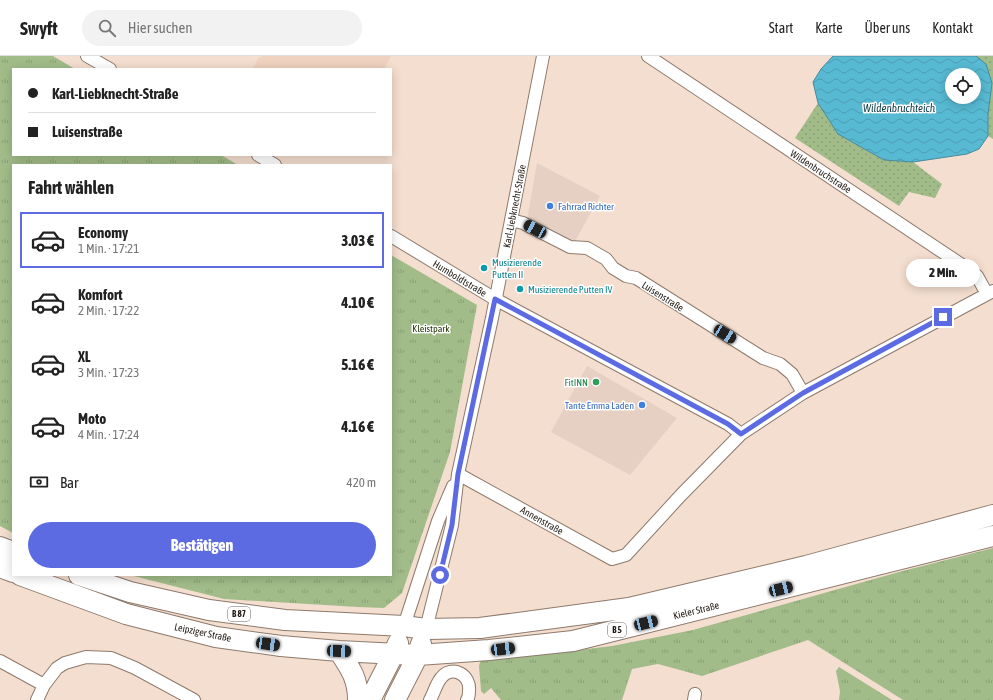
<!DOCTYPE html>
<html lang="de">
<head>
<meta charset="utf-8">
<style>
  body { margin:0; font-family:"Asap Condensed",sans-serif; background:#f2f2f2; color:#222; height:100vh; display:flex; flex-direction:column; font-size:15px; white-space:nowrap }
  * { box-sizing:border-box; margin:0 }
  p { font-size:13px; color:#767676 }
  .icon { flex:none; width:22px; height:22px; fill:none; stroke:currentColor; stroke-width:2; stroke-linecap:round; stroke-linejoin:round }
  .map { position:relative; flex:1; overflow:hidden }
  .side { position:absolute; left:12px; top:108px; width:380px; height:412px; display:flex; flex-direction:column; background:#fff; border-radius:0px; box-shadow:0 2px 10px #0003 }
  .side>* { flex:none }
  .guide { position:absolute; left:12px; top:12px; width:380px; height:88px; border-radius:0px; box-shadow:0 2px 10px #0003; display:grid; align-content:center; height:88px; padding:0 16px; background:#fff }
  .controls { position:absolute; left:945px; top:12px; display:grid; gap:8px }
  .controls a { display:grid; place-items:center; width:36px; height:36px; border-radius:50%; background:#fff; box-shadow:0 2px 10px #0003; font-size:20px }
  .end { position:absolute; width:18px; height:18px; margin:-9px; border:5px solid #5c6be2; background:#fff; box-shadow:0 0 0 2px #fff }
  .from { border-radius:50% }
  .bubble { position:absolute; height:28px; border-radius:14px; background:#fff; box-shadow:0 2px 10px #0003; font-size:13px; font-weight:800; line-height:28px; text-align:center }
  .car { position:absolute; width:12px; height:24px; margin:-12px -6px; border-radius:5px; box-shadow:0 0 3px 1px #0007; background:linear-gradient(#222 24%,#8ab4d8 0 40%,#222 0 76%,#8ab4d8 0 86%,#222 0) }
  .guide b { display:flex; align-items:center; gap:14px; height:38px; font-size:15px }
  .guide b+b { border-top:1px solid #e0e0e0 }
  .guide i { width:10px; height:10px; background:#222 }
  ul { padding:0; list-style:none }
  li { display:flex; align-items:center; gap:12px; height:56px; margin:0 8px 6px; padding:0 8px; border:2px solid transparent; border-radius:0px }
  li div { flex:1 }
  li b { display:block; font-size:15px }
  li em { font-style:normal; font-weight:800 }
  li.active { border-color:#5c6be2 }
  li>.icon { width:36px; height:36px; stroke-width:1.5 }
  h2 { padding:0 16px; font-size:18px; line-height:48px }
  .pay { display:flex; align-items:center; gap:10px; height:44px; padding:0 16px; font-size:15px }
  .pay p { margin-inline-start:auto }
  .cta { display:flex; gap:8px; margin-top:auto; padding:8px 16px }
  .cta a { flex:1; height:46px; border-radius:24px; background:#5c6be2; color:#fff; font-size:16px; font-weight:800; line-height:46px; text-align:center }
  header { display:flex; align-items:center; gap:24px; box-sizing:border-box; height:56px; padding:0 20px; background:#fff; border-bottom:1px solid #e0e0e0 }
  header strong { font-size:19px }
  nav { display:flex; gap:22px; margin-inline-start:auto; font-size:14px }
  .search { width:280px; height:36px; background:#f2f2f2; display:flex; align-items:center; gap:10px; box-sizing:border-box; padding:0 14px; border-radius:22px; color:#767676; font-size:15px }
  .map>svg:first-child { display:block }
  .commercial { fill:#e6d0c4 }
  .built { fill:#efd2bf }
  .park { fill:url(#park-tufts) }
  .garden { fill:url(#garden-dots) }
  .water { fill:url(#water-waves); stroke:#478a9a; fill-rule:evenodd }
  .lines { fill:none; stroke-linecap:round; stroke-linejoin:round }
  .minor-casing { stroke:#8d7a6c; stroke-width:14 }
  .primary-casing { stroke:#8d7a6c; stroke-width:22 }
  .minor { stroke:#fff; stroke-width:12 }
  .primary { stroke:#fff; stroke-width:20 }
  .route { stroke:#5c6be2; stroke-width:5 }
  .shop-dot { fill:#3f7fe0; stroke:#fff; stroke-width:1.5 }
  .culture-dot { fill:#0f9aa8; stroke:#fff; stroke-width:1.5 }
  .leisure-dot { fill:#2e9e5b; stroke:#fff; stroke-width:1.5 }
  .labels { text-anchor:middle; stroke-width:3; stroke-linejoin:round; paint-order:stroke }
  .shield { fill:#fff; stroke:#65605c; stroke-width:1 }
  .shield-label { font-size:9px; font-weight:bold; fill:#231c16 }
  .street-label { font-size:10px; fill:#231c16; stroke:#fff }
  .shop-label { font-size:10px; fill:#366cbe; stroke:#fff; text-anchor:start }
  .culture-label { font-size:10px; fill:#0d838f; stroke:#fff; text-anchor:start }
  .park-label { font-size:10px; fill:#1d3201; stroke:#fff }
  .leisure-label { font-size:10px; fill:#27864d; stroke:#fff; text-anchor:end }
  .water-label { font-size:11px; font-style:italic; fill:#0c3a45; stroke:#fff }
</style>
</head>
<body>
<header>
<strong>Swyft</strong>
<div class="search"><svg class="icon" aria-label="search" viewBox="0 0 24 24"><circle cx="10" cy="10" r="6"/><path d="M15 15l6 6"/></svg>Hier suchen</div>
<nav><a>Start</a><a>Karte</a><a>Über uns</a><a>Kontakt</a></nav>
</header>
<div class="map">
<svg width="993" height="644" viewBox="0 0 993 644">
  <defs>
    <pattern id="park-tufts" width="24" height="20" patternUnits="userSpaceOnUse"><rect width="24" height="20" fill="#a1bc89"/><path d="M3 7l-1-3M5 7V3M7 7l1-3M15 17l-1-3M17 17v-4M19 17l1-3" fill="none" stroke="#8aa176"/></pattern>
    <pattern id="garden-dots" width="8" height="8" patternUnits="userSpaceOnUse"><rect width="8" height="8" fill="#a1bc89"/><path d="M2 2h.1M6 6h.1" fill="none" stroke="#8aa176" stroke-width="1.8" stroke-linecap="round"/></pattern>
    <pattern id="water-waves" width="16" height="10" patternUnits="userSpaceOnUse"><rect width="16" height="10" fill="#57b9d2"/><path d="M0 5q4-4 8 0t8 0" fill="none" stroke="#4b9eb4"/></pattern>
  </defs>
  <rect width="100%" height="100%" fill="#f4decf"/>
  <path class="commercial" d="M537,107L600,140L574,187L527,164Z
    M587,310L677,362L630,419L551,376Z"/>
  <path class="built" d="M262,0H391L384,13H252L259,1L261,2Z"/>
  <path class="park" d="M0,0H53L75,13H13V99H221L238,109H13V477L0,470Z
    M391,199L477,249L450,396L402,537L384,552L358,551L224,543L130,519H391Z
    M993,492V644H903L808,584L702,620L658,608L632,613L622,644H501L491,632L484,638L481,635L479,610L482,599H537L612,590L693,574L899,516Z
    M839,611L892,644H839L840,635L836,615Z"/>
  <path class="garden" d="M976,0H993V83L988,80V58Z
    M818,47L838,78L884,104L913,106L942,128L935,142L909,136L899,150L795,82Z"/>
  <path class="water" d="M833,0H976L986,8L992,27L988,58V80L979,93L967,98L913,106L884,104L838,78L818,47L813,26L821,13ZM952,19H974V41H952Z"/>
  <g class="lines">
    <defs>
      <path id="minor" d="M87,0L110,13
        M648,0L968,213L977,220L987,238
        M258,99L275,109
        M511,164L523,167L570,191L587,192L606,203L613,212L626,220L636,222L763,302L780,308L792,318L803,337
        M391,180L495,243L728,368L741,378
        M458,418L612,503L626,499L681,439L741,378L803,337L993,235
        M404,570L438,465L453,430
        M426,573L452,469L458,418L492,262L543,0
        M0,605L44,629
        M37,644L44,629L57,612L65,607L86,601L111,602L135,612L194,644
        M430,644C434,637 436,628 441,622C452,608 471,619 469,635C469,639 469,641 467,644
        M694,644L695,638"/>
      <path id="primary" d="M0,491L13,496
        M0,511L13,516
        M20,519L126,558L216,581L281,590L339,595L418,599L489,594L573,585L993,480
        M79,519L130,536L209,554L285,564L404,570L426,573L480,572L629,552L806,510L993,459
        M339,595C350,612 358,622 358,644
        M370,644L394,597L398,587
        M395,644L418,599L421,588"/>
    </defs>
    <use href="#minor" class="minor-casing"/>
    <use href="#primary" class="primary-casing"/>
    <use href="#minor" class="minor"/>
    <use href="#primary" class="primary"/>
  </g>
  <g class="lines">
    <path class="route" d="M440,519L452,469L458,418L495,243L728,368L741,378L803,337L943,261"/>
  </g>
  <g class="shop-dot">
    <circle cx="550" cy="150" r="4"/>
    <circle cx="642" cy="349" r="4"/>
  </g>
  <g class="culture-dot">
    <circle cx="484" cy="212" r="4"/>
    <circle cx="520" cy="233" r="4"/>
  </g>
  <circle class="leisure-dot" cx="596" cy="326" r="4"/>
  <g class="labels">
    <g class="shield">
      <rect x="228" y="551" width="22" height="14" rx="3"/>
      <rect x="608" y="567" width="18" height="14" rx="3"/>
    </g>
    <g class="shield-label">
      <text x="239" y="561">B 87</text>
      <text x="617" y="577">B 5</text>
    </g>
    <g class="street-label">
      <text transform="translate(821 115) rotate(33)" y="4">Wildenbruchstraße</text>
      <text transform="translate(514 150) rotate(-79)" y="4">Karl-Liebknecht-Straße</text>
      <text transform="translate(460 222) rotate(31)" y="4">Humboldtstraße</text>
      <text transform="translate(663 240) rotate(32)" y="4">Luisenstraße</text>
      <text transform="translate(542 464) rotate(29)" y="4">Annenstraße</text>
      <text transform="translate(696 554) rotate(-14)" y="4">Kieler Straße</text>
      <text transform="translate(203 576) rotate(12)" y="4">Leipziger Straße</text>
    </g>
    <g class="shop-label">
      <text x="558" y="154">Fahrrad Richter</text>
      <text x="634" y="353" text-anchor="end">Tante Emma Laden</text>
    </g>
    <g class="culture-label">
      <text x="492" y="210">Musizierende<tspan x="492" dy="12">Putten II</tspan></text>
      <text x="528" y="237">Musizierende Putten IV</text>
    </g>
    <g class="park-label">
      <text x="431" y="276">Kleistpark</text>
    </g>
    <g class="leisure-label">
      <text x="588" y="330">FitINN</text>
    </g>
    <g class="water-label">
      <text x="899" y="56">Wildenbruchteich</text>
    </g>
  </g>
</svg>
<div class="controls">
<a><svg class="icon" aria-label="locate" viewBox="0 0 24 24"><circle cx="12" cy="12" r="6"/><path d="M12 2v4M12 18v4M2 12h4M18 12h4"/></svg></a>
</div>
<i class="end from" style="left:440px;top:519px"></i>
<i class="end" style="left:943px;top:261px"></i>
<div class="bubble" style="left:906px;top:203px;width:74px">2 Min.</div>
<i class="car" style="left:535px;top:173px;rotate:298deg"></i>
<i class="car" style="left:725px;top:278px;rotate:122deg"></i>
<i class="car" style="left:781px;top:533px;rotate:76deg"></i>
<i class="car" style="left:646px;top:567px;rotate:76deg"></i>
<i class="car" style="left:268px;top:588px;rotate:98deg"></i>
<i class="car" style="left:503px;top:593px;rotate:83deg"></i>
<i class="car" style="left:339px;top:595px;rotate:92deg"></i>
<div class="guide">
<b><i class="from"></i>Karl-Liebknecht-Straße</b>
<b><i></i>Luisenstraße</b>
</div>
<section class="side">
<h2>Fahrt wählen</h2>
<ul>
<li class="active"><svg class="icon" aria-label="car" viewBox="0 0 24 24"><path d="M5 17H2v-5l4-1 3-4h7l3 4 3 1v5h-3M9 17h6M6 11h13"/><circle cx="7" cy="17" r="2"/><circle cx="17" cy="17" r="2"/></svg><div><b>Economy</b><p>1 Min. · 17:21</p></div><em>3.03 €</em></li>
<li><svg class="icon" aria-label="car" viewBox="0 0 24 24"><path d="M5 17H2v-5l4-1 3-4h7l3 4 3 1v5h-3M9 17h6M6 11h13"/><circle cx="7" cy="17" r="2"/><circle cx="17" cy="17" r="2"/></svg><div><b>Komfort</b><p>2 Min. · 17:22</p></div><em>4.10 €</em></li>
<li><svg class="icon" aria-label="car" viewBox="0 0 24 24"><path d="M5 17H2v-5l4-1 3-4h7l3 4 3 1v5h-3M9 17h6M6 11h13"/><circle cx="7" cy="17" r="2"/><circle cx="17" cy="17" r="2"/></svg><div><b>XL</b><p>3 Min. · 17:23</p></div><em>5.16 €</em></li>
<li><svg class="icon" aria-label="car" viewBox="0 0 24 24"><path d="M5 17H2v-5l4-1 3-4h7l3 4 3 1v5h-3M9 17h6M6 11h13"/><circle cx="7" cy="17" r="2"/><circle cx="17" cy="17" r="2"/></svg><div><b>Moto</b><p>4 Min. · 17:24</p></div><em>4.16 €</em></li>
</ul>
<div class="pay"><svg class="icon" aria-label="cash" viewBox="0 0 24 24"><path d="M3 7h18v10H3z"/><circle cx="12" cy="12" r="2"/></svg>Bar<p>420 m</p></div>
<div class="cta"><a>Bestätigen</a></div>
</section>
</div>
</body>
</html>
